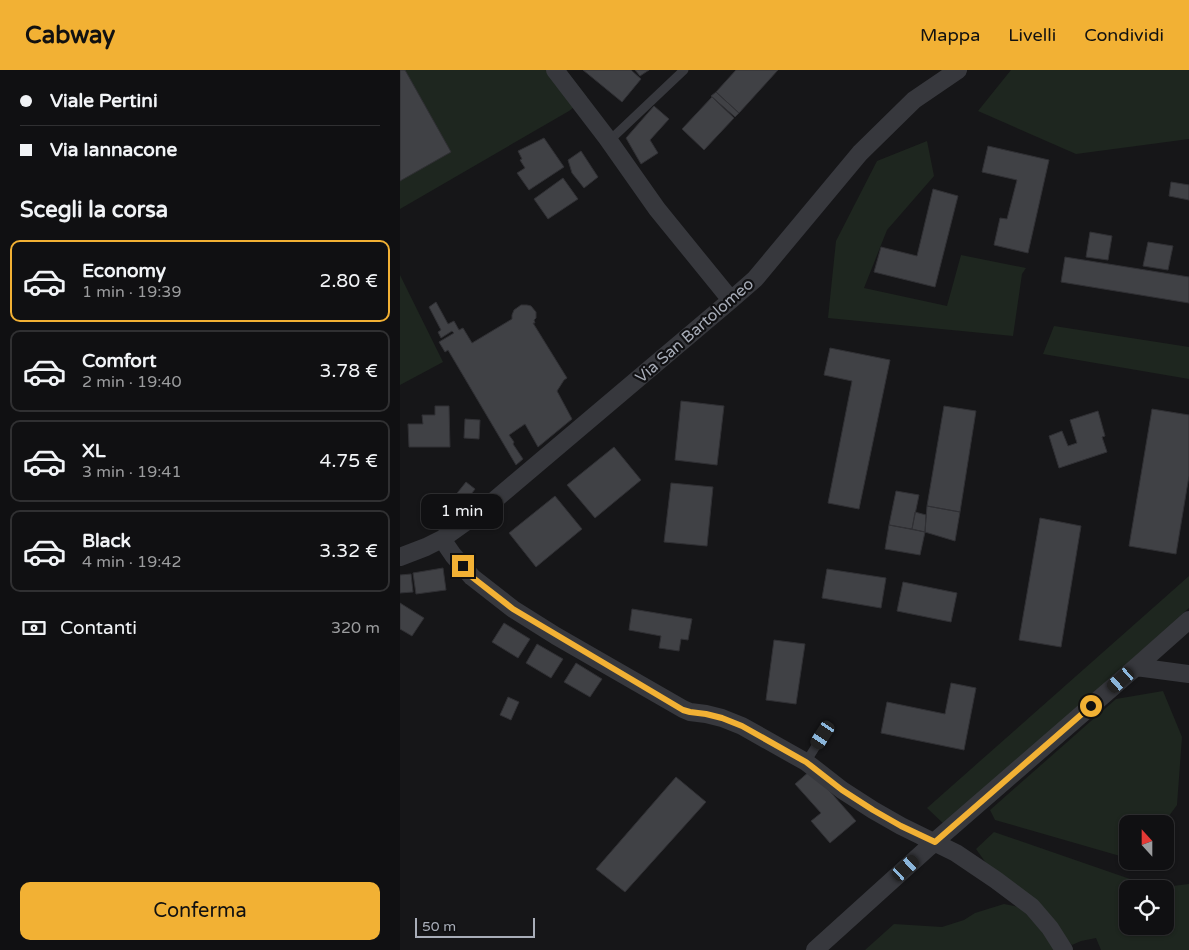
<!DOCTYPE html>
<html lang="it">
<head>
<meta charset="utf-8">
<style>
  body { margin:0; font-family:"Varela Round",sans-serif; background:#1e1e20; color:#f1f3f6; height:100vh; display:flex; flex-direction:column; font-size:19px; white-space:nowrap }
  * { box-sizing:border-box; margin:0 }
  p { font-size:16px; color:#9c9d9f }
  .icon { flex:none; width:28px; height:28px; fill:none; stroke:currentColor; stroke-width:2; stroke-linecap:round; stroke-linejoin:round }
  .map { position:relative; flex:1; overflow:hidden }
  .details { display:flex; flex-direction:column; background:#101012; width:400px }
  .details>* { flex:none }
  .hud { display:grid; align-content:center; height:110px; padding:0 20px; background:#101012 }
  .needle { width:32px; rotate:339deg }
  .fabs { position:absolute; left:719px; top:745px; display:grid; gap:10px }
  .fabs a { display:grid; place-items:center; width:55px; height:55px; border-radius:10px; background:#101012; box-shadow:0 1px 4px #0004,0 0 0 1px #303032; font-size:25px }
  .scale { position:absolute; left:15px; bottom:12px; width:120px; box-sizing:border-box; padding-left:5px; border:2px solid #a8adb8; border-top:0; font-size:14px; line-height:18px; white-space:nowrap; color:#a8adb8; -webkit-text-stroke:4px #111113; paint-order:stroke }
  .end { position:absolute; width:22px; height:22px; margin:-11px; border:6px solid #f2b134; background:#111; box-shadow:0 0 0 2px #111 }
  .from { border-radius:50% }
  .bubble { position:absolute; height:35px; border-radius:10px; background:#101012; box-shadow:0 1px 4px #0004,0 0 0 1px #303032; font-size:16px; font-weight:600; line-height:35px; text-align:center }
  .car { position:absolute; width:15px; height:30px; margin:-15px -8px; border-radius:6px; box-shadow:0 0 4px 1px #0007; background:linear-gradient(#222 24%,#8ab4d8 0 40%,#222 0 76%,#8ab4d8 0 86%,#222 0) }
  .hud b { display:flex; align-items:center; gap:18px; height:48px; font-size:19px }
  .hud b+b { border-top:1px solid #303032 }
  .hud i { width:12px; height:12px; background:#f1f3f6 }
  ul { padding:0; list-style:none }
  li { display:flex; align-items:center; gap:15px; height:82px; margin:0 10px 8px; padding:0 10px; border:2px solid #303032; border-radius:10px }
  li div { flex:1 }
  li b { display:block; font-size:19px }
  li em { font-style:normal; font-weight:600 }
  li.active { border-color:#f2b134 }
  li>.icon { width:45px; height:45px; stroke-width:1.5 }
  h2 { padding:0 20px; font-size:22px; line-height:60px }
  .pay { display:flex; align-items:center; gap:12px; height:55px; padding:0 20px; font-size:19px }
  .pay p { margin-inline-start:auto }
  .cta { display:flex; gap:10px; margin-top:auto; padding:10px 20px }
  .cta a { flex:1; height:58px; border-radius:10px; background:#f2b134; color:#111; font-size:20px; font-weight:600; line-height:58px; text-align:center }
  header { display:flex; align-items:center; gap:30px; box-sizing:border-box; height:70px; padding:0 25px; background:#f2b134; color:#111 }
  header strong { font-size:24px }
  nav { display:flex; gap:28px; margin-inline-start:auto; font-size:18px }
  main { display:flex; flex:1; min-height:0 }
  .map>svg:first-child { display:block }
  .green { fill:#1e261f; fill-rule:evenodd }
  .building { fill:#404145; stroke:#303034 }
  .lines { fill:none; stroke-linecap:round; stroke-linejoin:round }
  .service { stroke:#37383d; stroke-width:9 }
  .minor { stroke:#37383d; stroke-width:18 }
  .route { stroke:#f2b134; stroke-width:6 }
  .labels { text-anchor:middle; stroke-width:4.5; stroke-linejoin:round; paint-order:stroke }
  .street-label { font-size:16px; fill:#a8adb8; stroke:#111113 }
</style>
</head>
<body>
<header>
<strong>Cabway</strong>
<nav><a>Mappa</a><a>Livelli</a><a>Condividi</a></nav>
</header>
<main>
<section class="details">
<div class="hud">
<b><i class="from"></i>Viale Pertini</b>
<b><i></i>Via Iannacone</b>
</div>
<h2>Scegli la corsa</h2>
<ul>
<li class="active"><svg class="icon" aria-label="car" viewBox="0 0 24 24"><path d="M5 17H2v-5l4-1 3-4h7l3 4 3 1v5h-3M9 17h6M6 11h13"/><circle cx="7" cy="17" r="2"/><circle cx="17" cy="17" r="2"/></svg><div><b>Economy</b><p>1 min · 19:39</p></div><em>2.80 €</em></li>
<li><svg class="icon" aria-label="car" viewBox="0 0 24 24"><path d="M5 17H2v-5l4-1 3-4h7l3 4 3 1v5h-3M9 17h6M6 11h13"/><circle cx="7" cy="17" r="2"/><circle cx="17" cy="17" r="2"/></svg><div><b>Comfort</b><p>2 min · 19:40</p></div><em>3.78 €</em></li>
<li><svg class="icon" aria-label="car" viewBox="0 0 24 24"><path d="M5 17H2v-5l4-1 3-4h7l3 4 3 1v5h-3M9 17h6M6 11h13"/><circle cx="7" cy="17" r="2"/><circle cx="17" cy="17" r="2"/></svg><div><b>XL</b><p>3 min · 19:41</p></div><em>4.75 €</em></li>
<li><svg class="icon" aria-label="car" viewBox="0 0 24 24"><path d="M5 17H2v-5l4-1 3-4h7l3 4 3 1v5h-3M9 17h6M6 11h13"/><circle cx="7" cy="17" r="2"/><circle cx="17" cy="17" r="2"/></svg><div><b>Black</b><p>4 min · 19:42</p></div><em>3.32 €</em></li>
</ul>
<div class="pay"><svg class="icon" aria-label="cash" viewBox="0 0 24 24"><path d="M3 7h18v10H3z"/><circle cx="12" cy="12" r="2"/></svg>Contanti<p>320 m</p></div>
<div class="cta"><a>Conferma</a></div>
</section>
<div class="map">
<svg width="789" height="880" viewBox="0 0 789 880">
  <rect width="100%" height="100%" fill="#161618"/>
  <path class="green" d="M0,0H166L187,27L169,41L0,139Z
    M611,0H789V69L676,84L578,41Z
    M527,71L534,106L487,160L464,218L547,236L561,185L626,198L622,204L613,266L428,248L436,171L477,91Z
    M0,205L43,292L0,315Z
    M654,256L789,277V309L643,284Z
    M789,506V538L546,756L527,738Z
    M763,621L782,667L777,735L763,754H728L727,788L595,750L590,740L716,629Z
    M594,762L756,818L789,814V880H701L696,868L681,871L672,875L620,818L586,793L576,779ZM728,819H765V856H728Z
    M604,834L620,837L648,868L655,880H465L494,854L542,857L564,850L575,843Z"/>
  <path class="building" d="M0,0H5L51,82L0,111Z
    M183,0H231L241,9L222,32Z
    M235,0H249L240,6Z
    M336,0H378L339,43L316,22Z
    M316,22L339,43L335,47L311,26Z
    M312,27L334,48L304,80L282,59Z
    M254,36L269,49L250,70L258,83L241,94L226,68Z
    M144,68L164,97L129,120L117,103L125,98L120,90L122,89L118,81Z
    M588,76L649,90L628,183L594,175L600,148L607,149L617,110L582,102Z
    M181,81L198,107L184,118L172,103L168,90Z
    M163,108L178,129L148,149L134,129Z
    M771,112L789,115V130L769,126Z
    M533,119L558,126L535,217L474,202L481,177L517,186Z
    M690,162L712,166L708,190L686,187Z
    M748,172L773,176L768,200L743,196Z
    M665,187L789,207V233L661,212Z
    M36,232L48,254L54,251L59,260L63,258L72,273L112,249V245L114,240L121,235H127L131,236L136,242V248L134,250L135,253H133L167,308L164,310L157,321L172,349L138,377L125,354L109,365L114,372L113,374L123,389L116,395L48,280L45,282L39,272L54,263L52,261L41,268L38,262L41,260L29,237Z
    M430,278L490,290L459,439L428,433L452,311L424,305Z
    M281,331L324,336L317,395L275,390Z
    M35,336H49L50,377H9L8,354H23L22,345H35Z
    M544,336L576,341L560,442L527,436Z
    M752,339L789,345V406L776,484L729,476Z
    M698,341L705,366L702,367L707,382L659,398L649,366L662,361L668,376L677,373L670,350Z
    M65,349L80,350L79,369L64,368Z
    M214,377L241,410L195,448L167,415Z
    M66,412L75,419L63,435L54,427Z
    M271,413L313,417L307,476L264,472Z
    M496,421L519,425L512,459L489,455Z
    M155,426L182,459L136,497L109,463Z
    M527,436L560,442L555,471L525,462Z
    M515,442L526,445L525,462L512,459Z
    M640,448L681,456L661,577L619,570Z
    M489,455L525,462L520,485L485,479Z
    M43,498L46,520L16,524L13,503Z
    M427,499L486,508L481,538L422,528Z
    M11,504L13,522L0,523V505Z
    M503,512L557,523L551,552L497,541Z
    M0,533L24,548L12,566L0,559Z
    M232,539L292,549L288,570L281,569L279,581L259,578L261,566L229,560Z
    M104,553L130,569L118,588L92,572Z
    M374,570L405,574L396,634L366,630Z
    M137,574L163,589L151,608L126,593Z
    M176,593L202,609L190,627L164,612Z
    M551,613L576,618L564,680L481,663L487,632L545,644Z
    M108,627L119,632L111,650L100,645Z
    M411,700L456,751L430,773L411,751L421,743L395,714Z
    M276,707L306,732L225,822L196,799Z"/>
  <g class="lines">
    <path class="service" d="M209,71L284,0
      M406,692L423,665"/>
    <path class="minor" d="M155,0L207,68L257,139L331,230
      M42,469L53,485L72,507L113,539L156,566L283,639L290,642L306,644L322,648L342,656L406,692L442,720L473,740L501,756L556,783L596,810L632,837L650,858L664,880
      M0,487L26,477L42,469L84,439L331,230L355,209L460,83L514,30L558,0
      M736,597L789,604
      M415,880L540,767L736,597L789,550"/>
  </g>
  <g class="lines">
    <path class="route" d="M63,496L72,507L113,539L283,640L290,642L306,644L322,648L342,656L406,692L442,720L473,740L501,756L535,772L691,636"/>
  </g>
  <g class="labels">
    <g class="street-label">
      <text transform="translate(294 260) rotate(-41)" y="6">Via San Bartolomeo</text>
    </g>
  </g>
</svg>
<div class="fabs">
<a><svg class="needle" viewBox="-14 -14 28 28"><path d="M0-13l5 13h-10z" fill="#e53935"/><path d="M0 13l5-13h-10z" fill="#9c9d9f"/></svg></a>
<a><svg class="icon" aria-label="locate" viewBox="0 0 24 24"><circle cx="12" cy="12" r="6"/><path d="M12 2v4M12 18v4M2 12h4M18 12h4"/></svg></a>
</div>
<div class="scale">50 m</div>
<i class="end from" style="left:691px;top:636px"></i>
<i class="end" style="left:63px;top:496px"></i>
<div class="bubble" style="left:21px;top:424px;width:82px">1 min</div>
<i class="car" style="left:721px;top:610px;rotate:229deg"></i>
<i class="car" style="left:423px;top:665px;rotate:213deg"></i>
<i class="car" style="left:506px;top:798px;rotate:48deg"></i>
</div>
</main>
</body>
</html>
